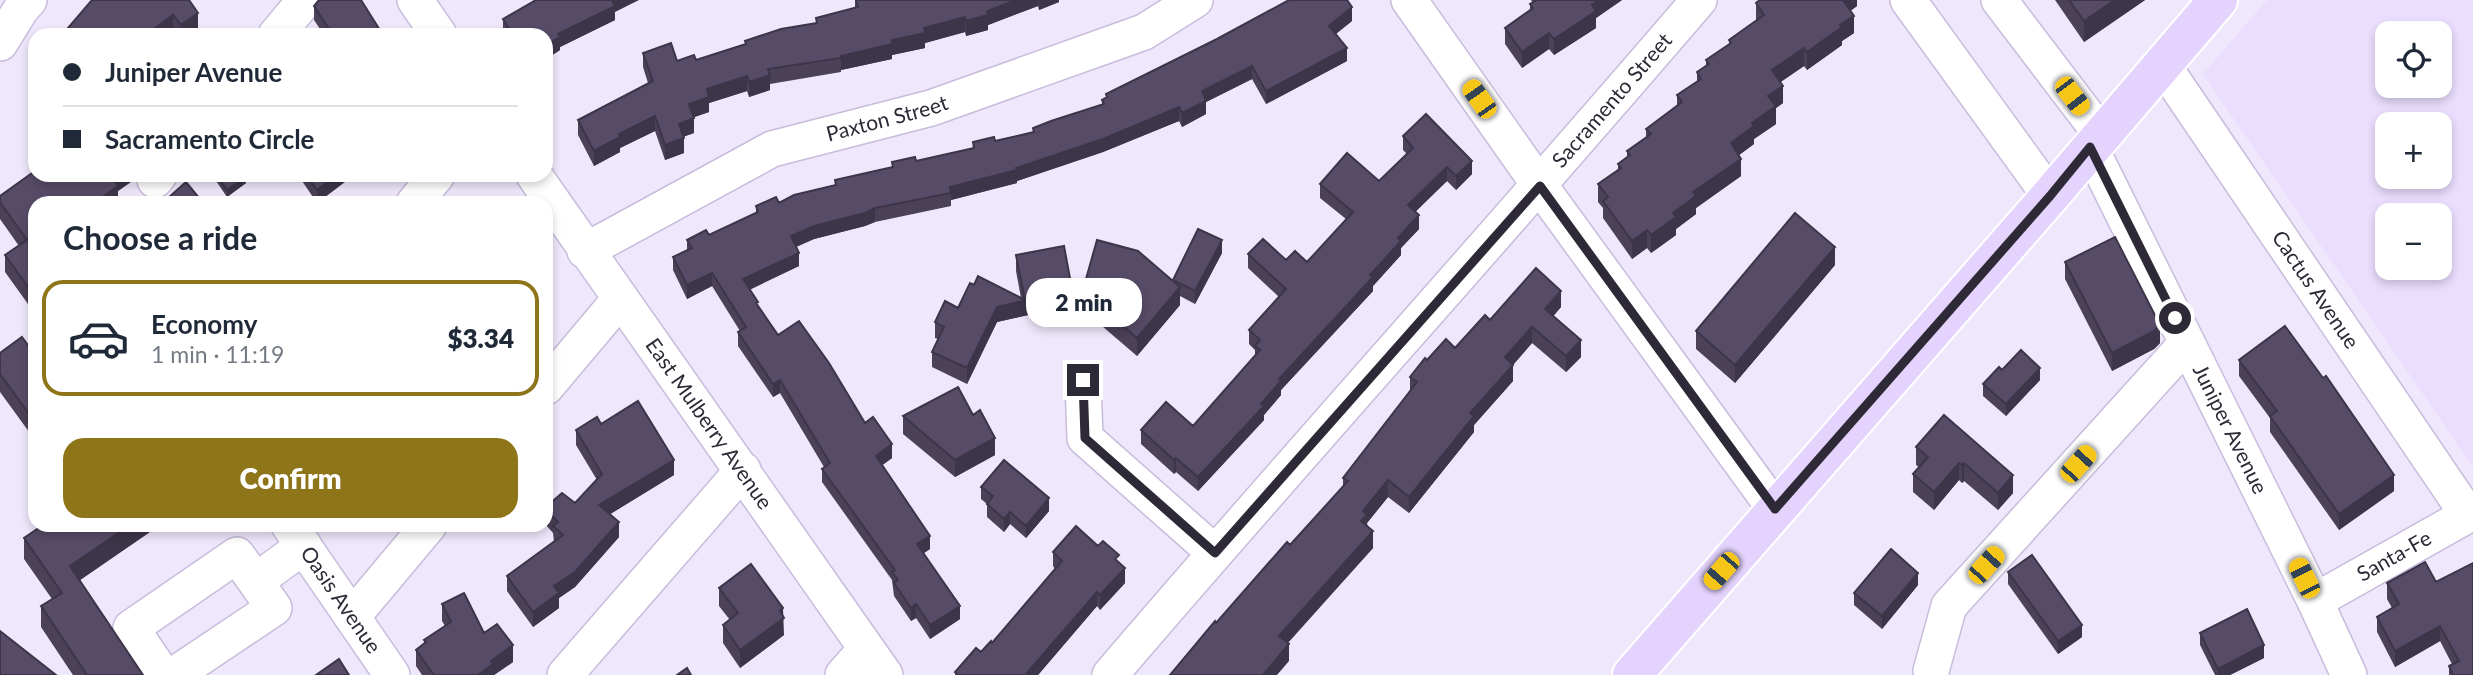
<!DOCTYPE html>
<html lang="en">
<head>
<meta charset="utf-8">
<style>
  body { margin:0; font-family:Lato,sans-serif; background:#f2f2f3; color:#1f2937; height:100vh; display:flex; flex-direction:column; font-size:26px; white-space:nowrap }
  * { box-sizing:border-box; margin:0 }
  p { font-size:23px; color:#747a83 }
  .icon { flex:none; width:38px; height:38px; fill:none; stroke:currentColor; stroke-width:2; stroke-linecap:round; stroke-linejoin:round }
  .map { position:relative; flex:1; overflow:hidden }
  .drawer { position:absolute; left:28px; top:196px; width:525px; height:336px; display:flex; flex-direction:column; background:#fff; border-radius:21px; box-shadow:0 4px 10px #0003 }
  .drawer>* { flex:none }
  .top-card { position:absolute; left:28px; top:28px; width:525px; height:154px; border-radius:21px; box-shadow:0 4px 10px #0003; display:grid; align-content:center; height:154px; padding:0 35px; background:#fff }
  .buttons { position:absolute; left:2375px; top:21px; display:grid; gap:14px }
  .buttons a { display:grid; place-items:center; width:77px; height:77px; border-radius:14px; background:#fff; box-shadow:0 4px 10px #0003; font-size:35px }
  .end { position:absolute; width:32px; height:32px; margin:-16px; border:9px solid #2e2936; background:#fff; box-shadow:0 0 0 4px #fff }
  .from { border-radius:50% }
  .bubble { position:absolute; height:49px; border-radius:21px; background:#fff; box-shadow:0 4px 10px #0003; font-size:23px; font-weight:800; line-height:49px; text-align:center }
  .car { position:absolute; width:21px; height:42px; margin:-21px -10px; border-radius:9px; box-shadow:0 0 5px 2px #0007; background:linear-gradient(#f5c518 24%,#345 0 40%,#f5c518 0 76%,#345 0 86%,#f5c518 0) }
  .top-card b { display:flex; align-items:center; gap:24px; height:66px; font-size:26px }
  .top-card b+b { border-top:2px solid #e0e1e3 }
  .top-card i { width:18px; height:18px; background:#1f2937 }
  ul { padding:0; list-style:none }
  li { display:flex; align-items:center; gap:21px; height:116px; margin:0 14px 10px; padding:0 21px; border:4px solid transparent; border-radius:21px }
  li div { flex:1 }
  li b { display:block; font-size:26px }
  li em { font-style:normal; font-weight:800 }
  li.active { border-color:#8e751a }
  li>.icon { width:63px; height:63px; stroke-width:1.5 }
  h2 { padding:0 35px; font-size:32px; line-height:84px }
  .button { display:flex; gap:14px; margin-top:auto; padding:14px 35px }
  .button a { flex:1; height:80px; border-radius:21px; background:#8e751a; color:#fff; font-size:28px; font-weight:800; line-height:80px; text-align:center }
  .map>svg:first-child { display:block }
  .built { fill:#eaddfe; fill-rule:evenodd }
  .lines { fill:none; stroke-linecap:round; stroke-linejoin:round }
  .minor-casing { stroke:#c8bcdc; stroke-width:38 }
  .major-casing { stroke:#fff; stroke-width:42 }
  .minor { stroke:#fff; stroke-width:35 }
  .major { stroke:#e4d3fd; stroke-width:38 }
  .wall { fill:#4b4159 }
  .shaded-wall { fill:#3d3549 }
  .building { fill:#574c68; stroke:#3d3549; stroke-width:2 }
  .route { stroke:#2e2936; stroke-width:9 }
  .labels { text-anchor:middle; stroke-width:7; stroke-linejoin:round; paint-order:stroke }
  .street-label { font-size:21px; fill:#2e2936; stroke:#fff }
</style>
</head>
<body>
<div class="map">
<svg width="2473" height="675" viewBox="0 0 2473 675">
  <rect width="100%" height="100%" fill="#efe8fc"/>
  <path class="built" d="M2267,0H2473V467L2203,74ZM2387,33H2440V86H2387ZM2387,124H2440V177H2387ZM2387,215H2440V268H2387Z"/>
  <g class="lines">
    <defs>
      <g id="minor">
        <path d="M415,0L439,35"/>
        <path d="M1409,0L1540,186L1775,509"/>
        <path d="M1908,0L2050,196"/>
        <path d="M1999,0L2101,134"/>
        <path d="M276,35L305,0"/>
        <path d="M0,43L21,9L29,0"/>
        <path id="s1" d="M2162,64L2468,515"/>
        <path id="s2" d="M2090,147L2315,601L2349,675"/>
        <path id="s3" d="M534,175L885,675"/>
        <path d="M155,180L159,175"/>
        <path d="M414,203L437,175"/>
        <path id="s4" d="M585,251L772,149L931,108L1144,32L1195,0"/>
        <path d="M1083,381L1085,438L1215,553"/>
        <path d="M546,387L620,299"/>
        <path id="s5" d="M289,525L392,675"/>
        <path d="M256,581L304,546"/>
        <path id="s6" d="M2315,601L2473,512"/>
        <path d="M352,617L429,525"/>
        <path d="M1931,671L1949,606L2187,343"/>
        <path d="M163,675L131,628L237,555L274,608L174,675"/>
        <path d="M565,675L743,470"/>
        <path d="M843,675L866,649"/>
        <path id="s7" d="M1110,675C1304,448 1505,227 1699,0"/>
      </g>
      <path id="major" d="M1632,675L2050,196L2218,0"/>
    </defs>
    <use href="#minor" class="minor-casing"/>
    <use href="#major" class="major-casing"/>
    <use href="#minor" class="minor"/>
    <use href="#major" class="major"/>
  </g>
  <path class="wall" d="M189,0L198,29L189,35H177L173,30L62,35Z
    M855,0H1059V2L1039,10L1038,6L988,25V30L966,36L965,32L925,43V48L892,55V59L841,70V72L770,84V90L749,97L747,91L709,103V112L694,117V133L683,137L684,153L665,160L655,131L620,148V152L594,166L578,135V120L648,83L643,67V53L677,61L696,60L745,44V41L816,23V18L855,8Z
    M1531,0H1622L1596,18V28L1554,55L1549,49L1522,68L1505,44V28L1530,10V4L1533,3Z
    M1857,0V6L1850,11L1854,33L1842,41V45L1807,70L1804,66L1780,82L1783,103L1776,108V124L1754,139V144L1739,155L1741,176L1696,208V214L1676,229V235L1651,253L1647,248L1632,259L1603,218V208L1598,202V184L1618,170V164L1627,157V151L1646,137V129L1677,106V95L1697,82V72L1706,65V60L1729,45V40L1756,21V3Z
    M2055,0H2145L2084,42Z
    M314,6L383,35H324L314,20Z
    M615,12V20L560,47V50L546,59V35H504L503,33V19Z
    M1352,21L1336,34L1347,61L1266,104L1252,79L1206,102V114L1182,127L1179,121L1103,152L1017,181V183L951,200V206L875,222L865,226L814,239L796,247L799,266L750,289L758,305L778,335L865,423L892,458L882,465L930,549L924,553L960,619L930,639L916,618L911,621L894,596L892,580L822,482V469L824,467L780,393L773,397L738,346V332L740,331L712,286L687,299L673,270V257L687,250V240L709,235L756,213V206L779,203L835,185V180L892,168V162L916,161L973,149V142L995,141L1033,132V128L1102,104V100L1106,97V94Z
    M1403,136L1472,174L1456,190L1447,181L1415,212L1419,229L1401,248V255L1373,286V291L1281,390V395L1264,415V420L1198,491L1176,472L1174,474L1141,444V430L1193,426L1255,355V350L1249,344V330L1279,297L1248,268V254L1286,260L1307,262L1346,219L1320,198V184L1379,181L1407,154L1403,150Z
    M135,175V179L118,191V203H35L28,304L5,272V255L19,246L0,219V196Z
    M212,175H244L246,183L227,197Z
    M298,175H354L317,203Z
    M1222,253L1195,304L1180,296V305L1137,356L1102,326V318L1084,304V286L1173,282V280Z
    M1016,255L1072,305L997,322L967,384L932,367V352L938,339L935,338V322L958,308L974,285L1021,298L1016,271Z
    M2065,262L2160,343L2154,349L2112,371L2065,279Z
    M1835,265L1735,383L1696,349V331Z
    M1561,307L1553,316L1581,357L1566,372L1532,343L1513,365V381L1474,425V432L1409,513L1388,497L1367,523L1373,548L1287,643L1289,661L1216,623L1290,545L1343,487V478L1410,392V377L1427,360L1455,348L1490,320Z
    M0,353L35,355V440L0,392Z
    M2239,360L2394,491L2339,530L2270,432V418L2239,376Z
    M2002,370L2040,380L2006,416L1983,396V384Z
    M973,415L995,455L955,477L903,434V416Z
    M1944,415L2013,493L1998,510L1964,481L1962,483L1959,480L1934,510L1913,492V474L1919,467L1916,465V447Z
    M601,424L674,475L610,514L619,537L575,587L559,598V608L533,627L507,591V576L554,542L553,533L546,525V507L575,503L597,480L576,445V430Z
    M981,487L1049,511L1026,538L1010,524L1004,532L987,517V504L981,499Z
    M43,525H160L80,580L143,675H73L41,627V606L52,599L24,559V538Z
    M1098,546L1119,563L1125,583L1100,610L1097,606L1038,675H955V672L992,643L1055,569L1053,566V552Z
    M2425,562L2473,675H2449V666L2452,664L2440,641L2395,667L2377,632V617L2392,608L2387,599V583Z
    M2008,572L2082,637L2058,654L2008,584Z
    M1918,585L1882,629L1854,605V593Z
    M719,588L784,635L740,668L723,643V625L730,620L719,606Z
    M442,604L484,633L513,662L494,675H422L416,666V650L424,644V640L445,626L442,621Z
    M2200,633L2264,658L2230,675H2215L2200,645Z"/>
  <path class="shaded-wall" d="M612,0H639L615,12V20L560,47V50L546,59V45L558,34Z
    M1016,0H1038V6L988,25V30L966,36V21L987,11Z
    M1039,0H1059V2L1039,10Z
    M1598,0H1622L1596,18V28L1554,55V39Z
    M1842,0H1857V6L1842,17Z
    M2115,0H2145L2084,42V21Z
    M1352,7V21L1329,39V26Z
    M198,13V29L189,35H181V25Z
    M173,15V30L167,35H146Z
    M1854,16V33L1842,41V45L1807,70V52L1840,25Z
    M965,17V32L925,43V48L892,55V59L841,70V56L892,40L924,28Z
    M1549,33V49L1522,68V52Z
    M1347,48V61L1266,104V91Z
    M1804,48V66L1772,88V70Z
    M1252,66V79L1206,102V114L1182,127V113L1202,91Z
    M770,75V90L749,97V82Z
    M747,76V91L709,103V112L689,119V104L707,89Z
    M1783,86V103L1776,108V124L1754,139V144L1731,161V143L1752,123L1768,96Z
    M1179,107V121L1103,152L1017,181V183L951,200L950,187L1016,168Z
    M655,116V131L620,148V152L594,166V151L619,134Z
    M694,118V133L679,138V124Z
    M684,138V153L665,160V145Z
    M1741,159V176L1696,208V214L1676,229V235L1651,253V235L1693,192Z
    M1472,161V174L1456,190V176Z
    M1447,167V181L1408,219V205Z
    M117,175H135V179L118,191V203H94L113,178Z
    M337,175H354L317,203V190Z
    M246,177V183L227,197V190Z
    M875,208V222L865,226L814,239L791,249V236L814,226Z
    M1419,215V229L1401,248V255L1373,286V291L1281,390V395L1264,415V420L1198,491V477L1261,404L1279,379L1370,275L1398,238Z
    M1647,230V248L1632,259V241Z
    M1222,240V253L1195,304V291Z
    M1835,247V265L1735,383V365Z
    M799,253V266L743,293V279Z
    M712,273V286L687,299V285Z
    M35,282V298L28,304V287Z
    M1180,287V305L1137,356V338Z
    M1072,289V305L997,322L967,384V368L997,307Z
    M1561,291V307L1545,326V309Z
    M2160,325V343L2154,349L2112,371V353Z
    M1532,327V343L1505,374V357Z
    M1581,340V357L1566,372V356Z
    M1513,365V381L1474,425V432L1409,513V497L1470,413Z
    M2040,368V380L2006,416V404Z
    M780,380V393L773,397V384Z
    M995,438V455L955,477V460Z
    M892,444V458L876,470V456Z
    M1176,458V472L1174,474V460Z
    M674,460V475L599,521V505Z
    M1959,463V480L1934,510V492Z
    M1964,463V481L1962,483V465Z
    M2013,475V493L1998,510V493Z
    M2394,475V491L2339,530V514Z
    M1388,480V497L1367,523V531L1361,521L1363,511Z
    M1049,498V511L1026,538V526Z
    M1010,512V524L1004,532V519Z
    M619,522V537L575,587L559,598V608L533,627V612L554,586Z
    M130,525H160L70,587V566Z
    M1373,531V548L1279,653V636Z
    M930,536V549L917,557V544Z
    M1125,568V583L1100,610V595Z
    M1918,573V585L1882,629V616Z
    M1097,592V606L1038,675H1027V673Z
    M916,604V618L911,621V608Z
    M960,606V619L930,639V625Z
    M783,608L784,635L740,668V650Z
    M2082,625V637L2058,654V641Z
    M2440,626V641L2395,667V651Z
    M1289,644V661L1277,675H1263Z
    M513,645V662L494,675H478L491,661Z
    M2264,645V658L2230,675H2218V669Z"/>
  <path class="building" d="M92,0H189L198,13L181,25L173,15L146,35H62Z
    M319,0H361L383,35H333L314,6Z
    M536,0H612L615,6L558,34L560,37L546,45V35H513L503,19Z
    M856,0H1016L987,11L988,15L966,21L965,17L924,28L925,33L892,40V44L841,56V58L768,69L770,75L749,82L747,76L707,89L709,97L689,104L694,118L679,124L684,138L665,145L655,116L619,134L620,137L594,151L578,120L653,81L643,53L671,43L677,61L694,55L696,60L746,44L745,41L781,29L817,23L816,18L858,7Z
    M1289,0H1347L1352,7L1329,26L1347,48L1266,91L1252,66L1202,91L1206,101L1182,113L1179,107L1103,139L1016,168L1017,170L950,187L951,193L875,208L865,213L814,226L791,236L799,253L743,279L758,302L756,303L778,335L799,321L829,363L865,423L873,417L892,444L876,456L930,536L917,544L960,606L930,625L916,604L911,608L894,583L898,580L892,572L895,570L822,469L830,463L780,380L773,384L738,332L746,327L712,273L687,285L673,257L692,248L687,240L706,230L709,235L758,212L756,206L776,197L779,203L794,195L836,185L835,180L893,167L892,162L915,157L916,161L974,148L973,142L994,137L995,141L1034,132L1033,128L1051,121L1104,104L1102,100L1107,97L1106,94L1217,39Z
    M1537,0H1598L1592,5L1596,11L1554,39L1549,33L1522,52L1505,28L1533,8L1530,4Z
    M1760,0H1843L1854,16L1840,25L1842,27L1807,52L1804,48L1772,70L1783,86L1768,96L1776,106L1752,123L1754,126L1731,143L1741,159L1693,192L1696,196L1673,213L1676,217L1651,235L1647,230L1632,241L1603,201L1608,197L1598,184L1621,168L1618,164L1630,155L1627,151L1651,134L1646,129L1682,102L1677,95L1701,79L1697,72L1709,64L1706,60L1731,43L1729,40L1764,15L1756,3Z
    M2069,0H2115L2084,21Z
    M1426,114L1472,161L1456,176L1447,167L1408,205L1419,215L1398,238L1401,241L1370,275L1373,277L1279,379L1281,381L1261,404L1264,406L1198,477L1176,458L1174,460L1141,430L1166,402L1193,426L1260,350L1255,346L1260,340L1249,330L1286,289L1248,254L1263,239L1286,260L1295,251L1307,262L1353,212L1320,184L1347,153L1379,181L1413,148L1403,136Z
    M35,171V175H117L113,178L118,186L94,203H35V282L28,287L5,255L27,240L0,202V196Z
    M216,175H244L246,177L227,190Z
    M306,175H337L317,190Z
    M186,182L200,199L195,203H172L168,198Z
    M1795,213L1835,247L1735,365L1696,331Z
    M1198,229L1222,240L1195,291L1173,280Z
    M2115,237L2160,325L2154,331L2112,353L2065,262Z
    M1097,240L1138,251L1180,287L1137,338L1102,308L1106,303L1084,286Z
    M1064,246L1072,289L997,307L967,368L932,352L944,327L935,322L945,301L958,308L970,283L974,285L978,276L1025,300L1016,255Z
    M1536,268L1561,291L1545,309L1581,340L1566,356L1532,327L1505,357L1513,365L1470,413L1474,416L1409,497L1388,480L1363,511L1367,515L1361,521L1373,531L1279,636L1289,644L1263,675H1170L1215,621L1216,623L1287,542L1290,545L1348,481L1343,478L1417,382L1410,377L1425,358L1427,360L1446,339L1455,348L1485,315L1490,320Z
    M2285,326L2323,378L2326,376L2394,475L2339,514L2270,416L2277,411L2239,360Z
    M22,337L35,355V422L0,374V353Z
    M2021,350L2040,368L2006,404L1983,384L1999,367L2002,370Z
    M958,387L973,415L980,410L995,438L955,460L903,416Z
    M638,401L674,460L599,505L619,522L575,572L554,586L559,593L533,612L507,576L563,535L553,526L558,522L546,510V507L562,493L575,503L602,474L576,430L597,417L601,424Z
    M1944,415L2013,475L1998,493L1964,463L1962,465L1959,463L1934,492L1913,474L1928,457L1916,447Z
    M1004,460L1049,498L1026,526L1010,512L1004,519L987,504L993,496L981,487Z
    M43,525H130L70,566L143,675H87L41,606L62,593L24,538Z
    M1076,526L1098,546L1103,541L1119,555L1115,559L1125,568L1100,595L1097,592L1027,673L1029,675H959L955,672L976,648L981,652L991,641L992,643L1062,561L1053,552Z
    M1891,549L1918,573L1882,616L1854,593Z
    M2032,555L2082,625L2058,641L2008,572Z
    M2425,562L2436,582L2473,563V675H2453L2449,666L2459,661L2440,626L2395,651L2377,617L2399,604L2387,583Z
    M751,564L783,608L780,611L784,618L740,650L723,625L738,613L719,588Z
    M464,593L484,633L497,624L513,645L491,661L493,664L478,675H434L416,650L426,642L424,640L451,622L442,604Z
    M2247,609L2264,645L2218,669L2200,633Z
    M0,631L56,675H0Z
    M339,659L349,675H316Z
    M687,668L691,675H677Z"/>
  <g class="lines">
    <path class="route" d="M1083,380L1085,438L1215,553L1540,186L1775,509L2050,196L2090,147L2175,318"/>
  </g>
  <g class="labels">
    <g class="street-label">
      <text dy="7" stroke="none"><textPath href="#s7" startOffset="763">Sacramento Street</textPath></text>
      <text dy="7" stroke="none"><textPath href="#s4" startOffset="332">Paxton Street</textPath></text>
      <text dy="7" stroke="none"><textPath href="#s1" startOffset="273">Cactus Avenue</textPath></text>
      <text dy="7" stroke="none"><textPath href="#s3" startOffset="304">East Mulberry Avenue</textPath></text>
      <text dy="7" stroke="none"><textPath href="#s2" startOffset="315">Juniper Avenue</textPath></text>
      <text dy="7" stroke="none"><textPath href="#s6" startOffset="91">Santa-Fe</textPath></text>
      <text dy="7" stroke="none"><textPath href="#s5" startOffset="91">Oasis Avenue</textPath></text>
    </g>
  </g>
</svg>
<div class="buttons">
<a><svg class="icon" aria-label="locate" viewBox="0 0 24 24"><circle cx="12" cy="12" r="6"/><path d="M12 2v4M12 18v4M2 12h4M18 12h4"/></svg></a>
<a>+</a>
<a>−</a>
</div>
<i class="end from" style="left:2175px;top:318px"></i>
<i class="end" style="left:1083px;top:380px"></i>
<div class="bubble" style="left:1026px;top:278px;width:116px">2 min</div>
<i class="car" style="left:2072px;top:96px;rotate:143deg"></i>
<i class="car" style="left:1479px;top:99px;rotate:325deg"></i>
<i class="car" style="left:2078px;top:464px;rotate:42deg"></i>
<i class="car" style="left:1986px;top:565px;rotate:42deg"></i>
<i class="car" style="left:1721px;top:571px;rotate:221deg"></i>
<i class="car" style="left:2304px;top:578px;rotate:334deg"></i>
<div class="top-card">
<b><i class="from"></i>Juniper Avenue</b>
<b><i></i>Sacramento Circle</b>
</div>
<section class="drawer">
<h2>Choose a ride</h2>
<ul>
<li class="active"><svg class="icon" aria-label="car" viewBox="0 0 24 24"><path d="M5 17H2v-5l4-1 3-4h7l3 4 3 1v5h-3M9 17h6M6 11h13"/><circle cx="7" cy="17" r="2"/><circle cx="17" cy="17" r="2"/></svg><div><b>Economy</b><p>1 min · 11:19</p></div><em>$3.34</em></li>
</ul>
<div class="button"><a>Confirm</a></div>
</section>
</div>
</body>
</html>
